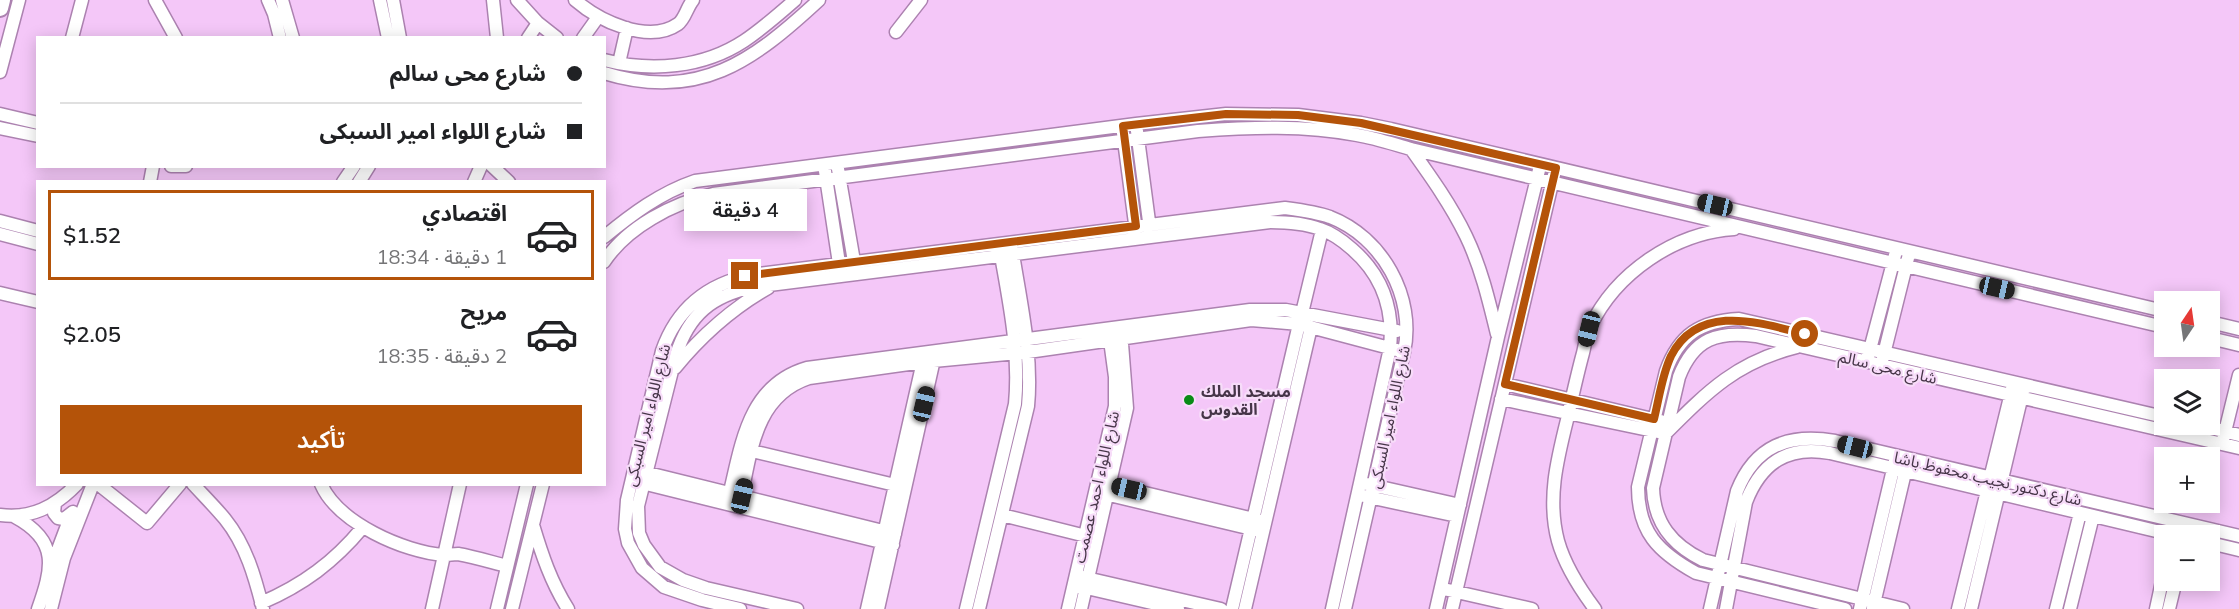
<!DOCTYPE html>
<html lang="ar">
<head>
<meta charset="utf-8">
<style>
  body { margin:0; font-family:Mulish,"Noto Sans Arabic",sans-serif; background:#f2f2f2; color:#202124; direction:rtl; height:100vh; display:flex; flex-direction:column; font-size:22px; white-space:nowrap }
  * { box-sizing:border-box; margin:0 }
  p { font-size:20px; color:#757577 }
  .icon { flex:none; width:33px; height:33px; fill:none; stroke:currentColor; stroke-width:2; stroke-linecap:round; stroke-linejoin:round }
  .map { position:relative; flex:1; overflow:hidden; direction:ltr }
  .side { position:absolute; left:36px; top:180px; width:570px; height:306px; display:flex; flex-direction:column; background:#fff; border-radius:0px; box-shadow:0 3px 15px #0003; direction:rtl }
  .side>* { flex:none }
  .banner { position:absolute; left:36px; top:36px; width:570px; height:132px; border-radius:0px; box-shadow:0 3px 15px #0003; direction:rtl; display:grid; align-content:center; height:132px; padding:0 24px; background:#fff }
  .needle { width:39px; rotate:13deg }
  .fabs { position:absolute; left:2154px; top:291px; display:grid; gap:12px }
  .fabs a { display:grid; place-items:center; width:66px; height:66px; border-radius:0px; background:#fff; box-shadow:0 3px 15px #0003; font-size:30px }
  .end { position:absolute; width:27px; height:27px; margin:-14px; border:8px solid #b45309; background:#fff; box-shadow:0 0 0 3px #fff }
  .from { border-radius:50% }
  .bubble { position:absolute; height:42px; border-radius:0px; background:#fff; box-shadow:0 3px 15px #0003; font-size:20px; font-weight:600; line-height:42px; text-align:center; direction:rtl }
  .car { position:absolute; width:18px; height:36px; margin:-18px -9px; border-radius:8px; box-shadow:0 0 4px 2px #0007; background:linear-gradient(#222 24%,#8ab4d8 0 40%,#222 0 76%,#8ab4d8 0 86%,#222 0) }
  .banner b { display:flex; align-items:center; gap:21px; height:57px; font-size:22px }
  .banner b+b { border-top:2px solid #e0e0e0 }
  .banner i { width:15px; height:15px; background:#202124 }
  ul { padding:10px 0 0; list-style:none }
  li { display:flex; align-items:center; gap:18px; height:90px; margin:0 12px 9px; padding:0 12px; border:3px solid transparent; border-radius:0px }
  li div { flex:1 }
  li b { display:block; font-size:22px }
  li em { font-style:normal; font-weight:600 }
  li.selected { border-color:#b45309 }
  li>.icon { width:54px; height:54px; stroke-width:1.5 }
  .button { display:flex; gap:12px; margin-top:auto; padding:12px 24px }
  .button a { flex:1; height:69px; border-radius:0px; background:#b45309; color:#fff; font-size:24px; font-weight:600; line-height:69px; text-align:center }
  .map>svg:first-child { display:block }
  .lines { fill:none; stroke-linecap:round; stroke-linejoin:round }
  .minor-casing { stroke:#ac82b0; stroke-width:15 }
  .highway-casing { stroke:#ac82b0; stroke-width:20 }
  .minor { stroke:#fff; stroke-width:12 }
  .highway { stroke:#fff; stroke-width:16 }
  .route { stroke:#b45309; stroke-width:8 }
  .poi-dot { fill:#088b16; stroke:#f7dcf9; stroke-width:2 }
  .labels { text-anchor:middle; stroke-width:4.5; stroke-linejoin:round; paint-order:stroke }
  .street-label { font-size:16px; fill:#463548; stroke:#f7dcf9 }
  .poi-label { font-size:16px; font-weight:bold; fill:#463548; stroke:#f7dcf9; text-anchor:start }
</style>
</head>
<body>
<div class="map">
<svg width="2239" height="609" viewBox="0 0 2239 609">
  <rect width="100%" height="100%" fill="#f4c7f8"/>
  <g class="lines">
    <defs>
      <path id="minor" d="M155,0L176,38
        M268,0L274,14L280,38
        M282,0L293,38
        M380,0L388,38
        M393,0L400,38
        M493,0L497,38
        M517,0L538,23L557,38
        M575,0C598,20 648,45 678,24C685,19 687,7 693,0
        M896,32L921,0
        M72,38L82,0
        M528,38L538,23
        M583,38L598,17
        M604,60C651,72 703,68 744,41C762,29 779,14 795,0
        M619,63L627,28
        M0,72L19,0
        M604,73C699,102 753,61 819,0
        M0,114L38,123
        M0,128L38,136
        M1137,131L1150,229
        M1123,133L1136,231
        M1411,149C1431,177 1451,205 1466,236C1481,267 1489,301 1497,334
        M171,166H186
        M492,166L509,182
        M838,169L855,267
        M825,171L840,270
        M150,182L153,166
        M343,182L354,166
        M359,182L369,166
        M474,182L481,166
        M0,221L38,231
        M0,234L38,244
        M604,237C632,214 660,193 695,181L1136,124L1226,114L1298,115L1361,123L1391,129L2164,311
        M604,262C627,227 673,203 713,194L1198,131C1251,127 1304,125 1357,135C1375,138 1393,144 1411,149L2164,327
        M0,293L38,302
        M1302,313L1322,230
        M2210,322L2239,329
        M2210,338L2239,345
        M1868,357L1895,255
        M1883,358L1908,258
        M675,368C702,335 731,309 768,288
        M1505,384L1661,421
        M1501,399L1658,432
        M2195,424L2239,435
        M1666,433C1709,390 1737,362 1797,347
        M2222,444L2239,375
        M752,451L895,485
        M640,471L895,534
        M638,482L893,545
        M1103,483L1258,520
        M98,484L147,523L180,484
        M193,484C204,496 215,507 225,519C246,545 255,577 263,609
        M321,484C338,523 404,552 444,555C449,555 453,554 458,554C475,557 491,562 507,566
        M1367,484L1460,505
        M1101,493L1256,530
        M1364,496L1457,516
        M55,503L54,513L58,518L64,519L73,512
        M727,504C741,450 745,386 807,368L1250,310H1286L1397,331
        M739,507C751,457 752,397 809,378L923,362L1028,352L1251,320L1299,324L1397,350
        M0,515C31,519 55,507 77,484
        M1002,515L1086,536
        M15,517C60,541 52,569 38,609
        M533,525C542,555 551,582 568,609
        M2210,543L2239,550
        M51,568L68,523
        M1082,577L1221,609
        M1078,586L1178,609
        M1448,590L1532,609
        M261,603C303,585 334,562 363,527
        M1873,608L1907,464
        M51,609L64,558L93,484
        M432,609L460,484
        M497,609L527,484
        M512,609L543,484
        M740,609L702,600L664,587L642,568L628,543L625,529L627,500L662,351C677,308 707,284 751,275L1285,208C1300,210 1316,212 1330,217C1382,237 1416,297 1404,352L1345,609
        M797,609L706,588L683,580L660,567L644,545L639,533L638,506L676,355C689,314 712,296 753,287L1270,222C1287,222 1304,223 1320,229C1332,233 1343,241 1352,249C1382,275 1394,308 1390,348L1332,609
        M867,609L924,357
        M878,609L935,355
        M966,609L1015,404C1020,352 1009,301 1000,250
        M979,609L1028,406C1033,354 1020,300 1012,248
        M1068,609L1115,406V377L1109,333
        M1081,609L1127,408L1121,331
        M1232,609L1299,324
        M1245,609L1311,327
        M1436,609L1498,337L1539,170
        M1452,609L1554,175
        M1595,609C1580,589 1565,566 1558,541C1547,500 1557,460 1567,420C1572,398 1577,375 1583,353C1585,345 1586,335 1590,327C1616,273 1674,233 1734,229
        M1710,609L1737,491C1755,446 1788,433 1835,441L2239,536
        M1726,609L1746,502C1761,463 1788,445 1830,453L2177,536
        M1845,609L1696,573C1658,552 1638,532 1638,487L1666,371C1679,335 1700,321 1739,319L2164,417
        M1860,609L1895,461
        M1903,609L1703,560C1672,545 1654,523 1653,488L1679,377C1694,338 1718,331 1756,336L2239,448
        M1958,609L2012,389
        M1971,609L2023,391
        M2056,609L2080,513
        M2070,609L2093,516
        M2156,609L2164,572
        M2169,609L2176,580"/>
      <path id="highway" d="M0,8L2,0"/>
    </defs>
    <use href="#minor" class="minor-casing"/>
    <use href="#highway" class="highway-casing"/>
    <use href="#minor" class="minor"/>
    <use href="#highway" class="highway"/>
  </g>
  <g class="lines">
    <path class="route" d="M745,276L1136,226L1123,126L1226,114L1298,115L1361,123L1556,168L1505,384L1654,419C1659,399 1662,375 1671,356C1699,302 1760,323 1805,334"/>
  </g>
  <circle class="poi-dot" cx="1189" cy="400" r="6"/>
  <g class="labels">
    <g class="street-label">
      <text transform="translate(1888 367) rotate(13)" y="6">شارع محى سالم</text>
      <text transform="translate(647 415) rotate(-76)" y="6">شارع اللواء امير السبكى</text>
      <text transform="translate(1389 417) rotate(-78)" y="6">شارع اللواء امير السبكى</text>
      <text transform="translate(1988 478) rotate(13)" y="6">شارع دكتور نجيب محفوظ باشا</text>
      <text transform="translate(1096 487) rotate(-77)" y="6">شارع اللواء احمد عصمت</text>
    </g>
    <g class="poi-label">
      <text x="1201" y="397">مسجد الملك<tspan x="1201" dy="18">القدوس</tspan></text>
    </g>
  </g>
</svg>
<div class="fabs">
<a><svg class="needle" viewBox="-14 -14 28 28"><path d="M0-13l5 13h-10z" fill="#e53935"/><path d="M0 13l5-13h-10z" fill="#757577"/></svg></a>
<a><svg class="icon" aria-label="layers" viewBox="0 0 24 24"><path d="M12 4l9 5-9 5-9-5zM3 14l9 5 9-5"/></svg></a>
<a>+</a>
<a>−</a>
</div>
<i class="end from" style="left:1805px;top:334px"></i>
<i class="end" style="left:745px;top:276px"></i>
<div class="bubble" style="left:684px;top:189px;width:123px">4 دقيقة</div>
<i class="car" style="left:1715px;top:205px;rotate:283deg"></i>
<i class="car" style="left:1997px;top:288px;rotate:103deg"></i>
<i class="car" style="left:1589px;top:329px;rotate:194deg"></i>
<i class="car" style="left:924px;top:404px;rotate:13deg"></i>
<i class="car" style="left:1855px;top:447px;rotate:284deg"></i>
<i class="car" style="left:1129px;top:489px;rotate:283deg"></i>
<i class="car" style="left:742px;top:496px;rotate:13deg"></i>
<div class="banner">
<b><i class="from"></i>شارع محى سالم</b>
<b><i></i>شارع اللواء امير السبكى</b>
</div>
<section class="side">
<ul>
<li class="selected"><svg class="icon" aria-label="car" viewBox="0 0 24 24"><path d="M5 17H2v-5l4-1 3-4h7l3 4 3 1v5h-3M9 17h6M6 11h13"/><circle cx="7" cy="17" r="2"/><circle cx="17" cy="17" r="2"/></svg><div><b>اقتصادي</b><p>1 دقيقة · 18:34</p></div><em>$1.52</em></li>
<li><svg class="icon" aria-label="car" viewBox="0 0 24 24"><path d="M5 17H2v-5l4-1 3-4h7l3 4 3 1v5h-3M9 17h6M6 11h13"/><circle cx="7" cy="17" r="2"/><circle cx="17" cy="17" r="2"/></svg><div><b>مريح</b><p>2 دقيقة · 18:35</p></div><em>$2.05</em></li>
</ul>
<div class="button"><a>تأكيد</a></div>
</section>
</div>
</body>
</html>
